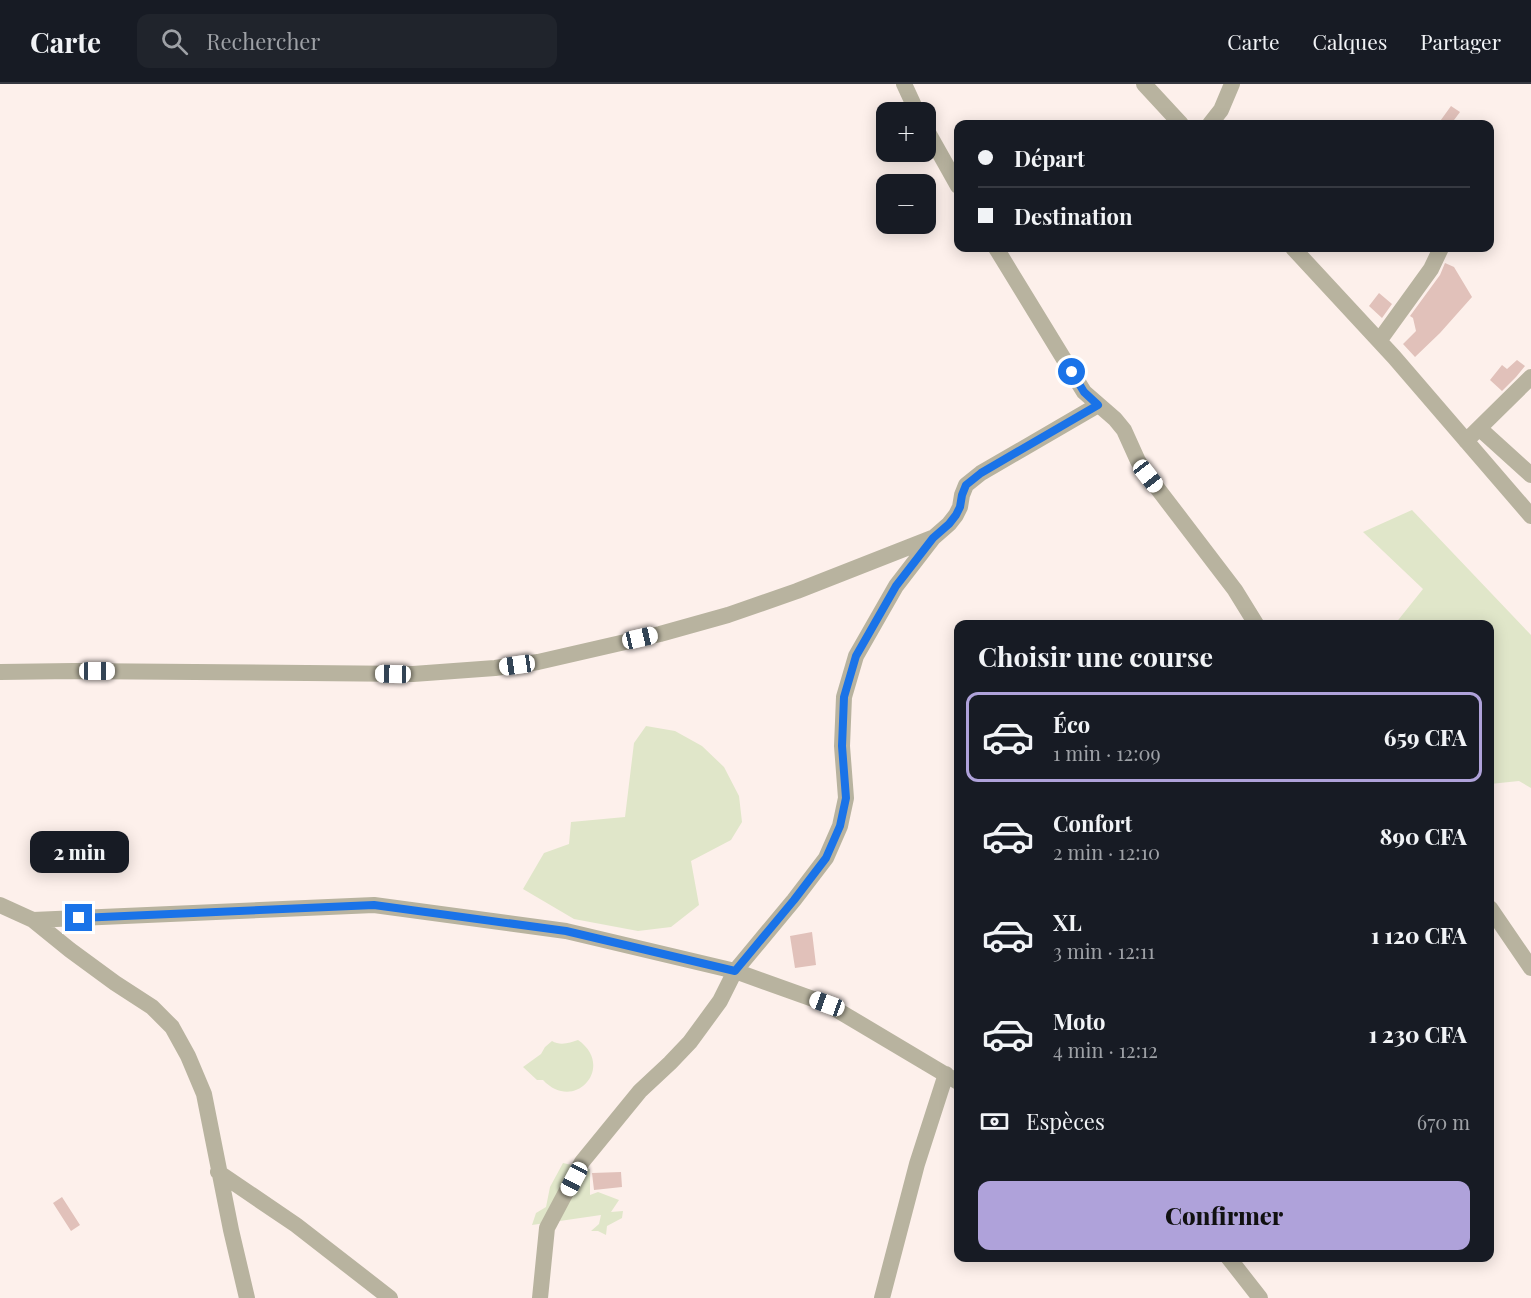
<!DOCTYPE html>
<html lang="fr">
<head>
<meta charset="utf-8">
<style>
  body { margin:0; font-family:"Playfair Display",serif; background:#20242c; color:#f1f3f6; height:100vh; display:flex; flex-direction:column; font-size:22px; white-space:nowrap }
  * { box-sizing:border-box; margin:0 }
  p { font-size:20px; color:#9ea1a6 }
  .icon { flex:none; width:33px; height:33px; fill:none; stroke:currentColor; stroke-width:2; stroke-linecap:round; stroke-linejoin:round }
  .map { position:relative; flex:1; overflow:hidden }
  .drawer { position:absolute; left:954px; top:536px; width:540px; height:642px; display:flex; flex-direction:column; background:#171b24; border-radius:12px; box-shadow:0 3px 15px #0003 }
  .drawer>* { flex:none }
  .top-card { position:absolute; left:954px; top:36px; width:540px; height:132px; border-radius:12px; box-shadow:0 3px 15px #0003; display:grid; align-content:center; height:132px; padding:0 24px; background:#171b24 }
  .controls { position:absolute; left:876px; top:18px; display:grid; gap:12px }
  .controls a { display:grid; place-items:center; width:60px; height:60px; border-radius:12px; background:#171b24; box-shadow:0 3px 15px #0003; font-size:30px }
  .end { position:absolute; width:27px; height:27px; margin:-14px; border:8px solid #1a73e8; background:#fff; box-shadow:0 0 0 3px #fff }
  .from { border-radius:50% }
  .bubble { position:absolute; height:42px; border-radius:12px; background:#171b24; box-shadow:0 3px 15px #0003; font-size:20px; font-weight:800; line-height:42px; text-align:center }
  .car { position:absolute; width:18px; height:36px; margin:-18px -9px; border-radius:8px; box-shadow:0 0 4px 2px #0007; background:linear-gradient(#fff 24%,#345 0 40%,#fff 0 76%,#345 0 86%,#fff 0) }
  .top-card b { display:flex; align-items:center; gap:21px; height:57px; font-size:22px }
  .top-card b+b { border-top:2px solid #363941 }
  .top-card i { width:15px; height:15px; background:#f1f3f6 }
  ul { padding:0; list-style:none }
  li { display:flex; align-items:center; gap:18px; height:90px; margin:0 12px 9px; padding:0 12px; border:3px solid transparent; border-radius:12px }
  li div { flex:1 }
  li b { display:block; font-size:22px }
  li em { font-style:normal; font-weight:800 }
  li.on { border-color:#afa2da }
  li>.icon { width:54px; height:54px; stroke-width:1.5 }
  h2 { padding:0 24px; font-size:27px; line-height:72px }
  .pay { display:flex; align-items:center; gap:15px; height:66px; padding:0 24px; font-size:22px }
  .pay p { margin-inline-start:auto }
  .action { display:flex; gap:12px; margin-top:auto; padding:12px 24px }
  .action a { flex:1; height:69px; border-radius:12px; background:#afa2da; color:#111; font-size:24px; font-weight:800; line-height:69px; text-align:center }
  header { display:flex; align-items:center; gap:36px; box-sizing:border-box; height:84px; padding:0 30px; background:#171b24; border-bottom:2px solid #363941 }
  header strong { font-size:28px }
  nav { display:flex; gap:33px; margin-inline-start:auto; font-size:21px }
  .search { width:420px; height:54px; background:#20242c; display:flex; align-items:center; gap:15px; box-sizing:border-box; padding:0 21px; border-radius:12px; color:#9ea1a6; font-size:22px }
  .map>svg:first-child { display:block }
  .green { fill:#e0e6c9 }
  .building { fill:#e1c1ba }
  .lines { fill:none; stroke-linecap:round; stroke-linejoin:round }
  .minor { stroke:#b8b39f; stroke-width:16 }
  .route { stroke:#1a73e8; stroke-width:8 }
</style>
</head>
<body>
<header>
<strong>Carte</strong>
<div class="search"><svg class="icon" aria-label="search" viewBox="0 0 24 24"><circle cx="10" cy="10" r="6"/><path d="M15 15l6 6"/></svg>Rechercher</div>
<nav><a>Carte</a><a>Calques</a><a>Partager</a></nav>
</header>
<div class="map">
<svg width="1531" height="1214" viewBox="0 0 1531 1214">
  <rect width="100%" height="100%" fill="#fdf0eb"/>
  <path class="green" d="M1412,426L1531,551V704L1519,697L1490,700V540H1395L1423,505L1363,448Z
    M646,642L675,647L702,662L724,683L739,712L742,738L731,756L691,777L699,821L671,843L638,847L574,835L523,805L544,769L569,760L571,738L625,733L634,659Z
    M578,956C616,982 575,1030 543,996H537L523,983L541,970L545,963L552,957C560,962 570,959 578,956Z
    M563,1079L590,1085V1111L598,1108L619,1116L611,1128L623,1127L622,1134L607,1142L606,1151L598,1147H591L599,1140L601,1131L532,1141L536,1129L546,1123L550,1103Z"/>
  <path class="building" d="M1451,22L1460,28L1451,40H1438Z
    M1445,179L1454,183L1472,213L1440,249L1415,273L1403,260L1416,247L1413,234L1410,232L1440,191Z
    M1379,209L1392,220L1382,234L1369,222Z
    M1517,276L1525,282L1516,293L1502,307L1490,296L1502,281L1507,285Z
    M812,848L816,881L795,884L790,852Z
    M621,1088L622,1103L594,1106L592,1089Z
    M62,1113L80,1141L71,1147L53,1119Z"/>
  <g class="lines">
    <path class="minor" d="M904,0L917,28
      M1144,0L1181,40
      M1210,40L1221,26L1232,0
      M926,45L958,102
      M996,164L1084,308L1115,335L1124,346L1138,377L1148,392L1235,506L1256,540
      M1293,164L1394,273L1531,432
      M1379,257L1431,185L1441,164
      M1479,344L1531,391
      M1466,357L1531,293
      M0,588L73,587L413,590L495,584L538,578L660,550L728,531L797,507L932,454
      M0,821L33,836L70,866L115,899L152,923L172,943L188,972L204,1010L231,1146L247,1214
      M1490,824L1531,884
      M33,836L374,821L566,847L735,887L827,920L958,998
      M218,1088L296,1141L390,1214
      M1228,1173L1260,1214
      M540,1214L547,1144L582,1078L640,1007L670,979L690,958L720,917L735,887L794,816L826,774L840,742L846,714L842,662L844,613L856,572L896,502L933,454L949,440L956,431L960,423L962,411L966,401L981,389L1098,321
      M882,1214L917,1080L946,990"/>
  </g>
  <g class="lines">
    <path class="route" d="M79,834L374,821L566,847L735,887L794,816L826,774L840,742L846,714L842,662L844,613L856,572L896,502L933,454L949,440L956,431L960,423L962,411L966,401L981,389L1098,321L1084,308L1072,288"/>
  </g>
</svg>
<div class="controls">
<a>+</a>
<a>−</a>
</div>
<i class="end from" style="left:1072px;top:288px"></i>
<i class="end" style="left:79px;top:834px"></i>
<div class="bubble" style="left:30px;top:747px;width:99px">2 min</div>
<i class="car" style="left:1148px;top:392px;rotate:142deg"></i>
<i class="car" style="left:640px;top:554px;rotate:77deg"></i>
<i class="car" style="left:517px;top:581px;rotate:262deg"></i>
<i class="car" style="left:97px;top:587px;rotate:90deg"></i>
<i class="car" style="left:393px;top:590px;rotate:271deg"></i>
<i class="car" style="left:827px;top:920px;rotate:290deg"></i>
<i class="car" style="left:574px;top:1095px;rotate:208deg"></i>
<div class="top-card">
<b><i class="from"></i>Départ</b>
<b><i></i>Destination</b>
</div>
<section class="drawer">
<h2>Choisir une course</h2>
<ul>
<li class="on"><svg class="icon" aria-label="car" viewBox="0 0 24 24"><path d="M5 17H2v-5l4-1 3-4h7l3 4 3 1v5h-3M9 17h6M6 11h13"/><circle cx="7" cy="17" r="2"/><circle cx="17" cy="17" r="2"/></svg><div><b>Éco</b><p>1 min · 12:09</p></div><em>659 CFA</em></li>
<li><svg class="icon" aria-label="car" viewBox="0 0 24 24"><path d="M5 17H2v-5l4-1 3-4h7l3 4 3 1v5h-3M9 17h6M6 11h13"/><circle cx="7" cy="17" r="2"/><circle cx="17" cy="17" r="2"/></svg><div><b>Confort</b><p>2 min · 12:10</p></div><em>890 CFA</em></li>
<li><svg class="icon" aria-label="car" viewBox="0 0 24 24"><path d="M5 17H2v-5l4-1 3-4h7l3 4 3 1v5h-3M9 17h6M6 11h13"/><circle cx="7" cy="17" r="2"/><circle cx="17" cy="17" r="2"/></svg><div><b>XL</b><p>3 min · 12:11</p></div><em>1 120 CFA</em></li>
<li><svg class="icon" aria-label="car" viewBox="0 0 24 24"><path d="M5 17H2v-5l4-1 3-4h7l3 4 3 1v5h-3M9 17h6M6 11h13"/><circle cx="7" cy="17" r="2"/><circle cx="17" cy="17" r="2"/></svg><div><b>Moto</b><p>4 min · 12:12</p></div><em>1 230 CFA</em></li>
</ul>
<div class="pay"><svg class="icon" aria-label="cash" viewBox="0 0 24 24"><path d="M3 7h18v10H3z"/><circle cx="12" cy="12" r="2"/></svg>Espèces<p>670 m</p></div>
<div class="action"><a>Confirmer</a></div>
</section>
</div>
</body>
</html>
